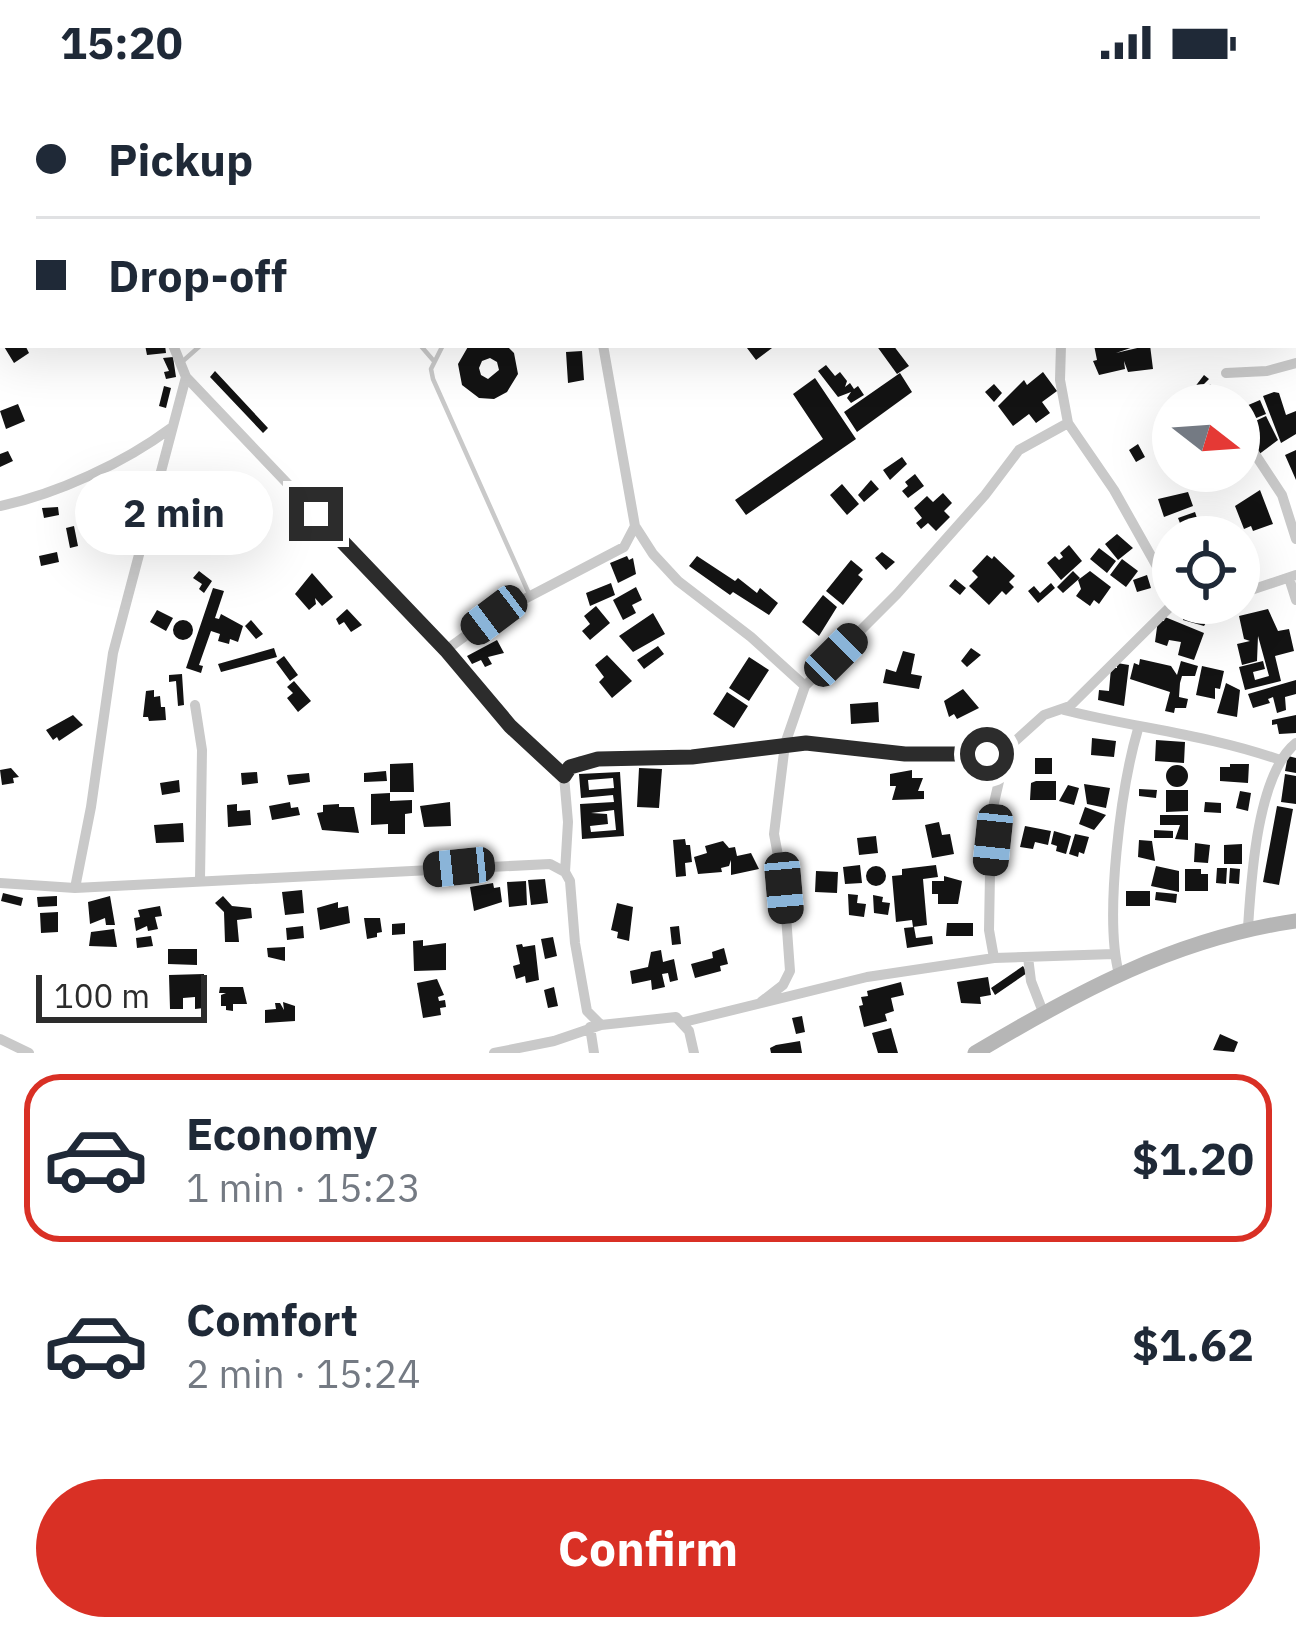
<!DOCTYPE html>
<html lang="en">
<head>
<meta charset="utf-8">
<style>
  body { margin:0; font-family:"IBM Plex Sans",sans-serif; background:#f2f2f3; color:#1f2937; height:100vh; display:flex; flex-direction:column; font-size:45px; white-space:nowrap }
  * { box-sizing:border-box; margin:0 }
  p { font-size:39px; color:#747a83 }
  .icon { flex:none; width:66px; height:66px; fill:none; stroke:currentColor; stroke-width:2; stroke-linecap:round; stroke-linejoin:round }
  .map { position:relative; height:969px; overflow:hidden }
  .panel { display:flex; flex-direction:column; background:#fff; flex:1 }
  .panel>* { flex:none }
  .banner { position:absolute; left:0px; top:0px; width:1296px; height:264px; box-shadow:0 12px 48px #0002; display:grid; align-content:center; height:264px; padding:0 36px; background:#fff }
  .needle { width:78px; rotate:107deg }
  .controls { position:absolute; left:1152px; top:300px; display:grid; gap:24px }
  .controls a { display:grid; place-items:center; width:108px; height:108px; border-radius:50%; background:#fff; box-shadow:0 12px 48px #0002; font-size:60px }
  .scale { position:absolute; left:36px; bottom:30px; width:171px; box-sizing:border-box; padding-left:12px; border:6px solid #2c2c2c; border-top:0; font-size:33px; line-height:42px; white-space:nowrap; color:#2c2c2c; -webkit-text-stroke:9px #fff; paint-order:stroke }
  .end { position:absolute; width:54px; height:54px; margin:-27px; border:15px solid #2c2c2c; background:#fff; box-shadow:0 0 0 6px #fff }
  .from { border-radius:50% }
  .bubble { position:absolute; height:84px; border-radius:42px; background:#fff; box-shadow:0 12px 48px #0002; font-size:39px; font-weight:700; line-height:84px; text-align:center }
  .car { position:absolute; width:36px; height:72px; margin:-36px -18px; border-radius:15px; box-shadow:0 0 9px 3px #0007; background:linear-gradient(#222 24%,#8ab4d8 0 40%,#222 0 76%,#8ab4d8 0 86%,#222 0) }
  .banner b { display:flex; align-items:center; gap:42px; height:114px; font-size:45px }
  .banner b+b { border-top:3px solid #e0e1e3 }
  .banner i { width:30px; height:30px; background:#1f2937 }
  ul { padding:21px 0 0; list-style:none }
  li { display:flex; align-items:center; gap:36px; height:168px; margin:0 24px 18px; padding:0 12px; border:6px solid transparent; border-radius:36px }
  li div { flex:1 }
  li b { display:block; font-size:45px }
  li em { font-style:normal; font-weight:700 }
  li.on { border-color:#d93025 }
  li>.icon { width:108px; height:108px; stroke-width:1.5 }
  .cta { display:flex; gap:24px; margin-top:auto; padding:24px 36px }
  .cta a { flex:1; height:138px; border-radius:72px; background:#d93025; color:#fff; font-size:48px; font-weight:700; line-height:138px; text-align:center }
  .status { display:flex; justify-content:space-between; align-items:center; height:84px; padding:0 60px; background:#fff; direction:ltr }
  .status svg { height:33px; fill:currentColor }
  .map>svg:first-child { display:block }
  .building { fill:#131313; fill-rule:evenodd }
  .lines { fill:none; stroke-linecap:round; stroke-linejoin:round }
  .lane { stroke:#c9c9c9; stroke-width:4.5 }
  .street { stroke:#c9c9c9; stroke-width:10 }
  .secondary { stroke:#b6b6b6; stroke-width:15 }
  .route { stroke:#2c2c2c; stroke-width:15 }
</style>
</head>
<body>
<div class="status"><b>15:20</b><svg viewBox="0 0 49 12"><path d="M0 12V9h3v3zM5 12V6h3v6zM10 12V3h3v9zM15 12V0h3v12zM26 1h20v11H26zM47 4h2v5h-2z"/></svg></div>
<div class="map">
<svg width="1296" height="969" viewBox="0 0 1296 969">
  <rect width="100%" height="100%" fill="#fff"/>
  <path class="building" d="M3,261H25L29,269L14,279Z
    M145,261H165L166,269L147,271Z
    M469,261H506L514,269L518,290L507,308L494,315L479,314L462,301L458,280ZM490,274L497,278L499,286L488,295L481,291L479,284L482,277Z
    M751,261H776L756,276L747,264Z
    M876,261H893L909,282L897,290Z
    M1094,261H1139L1116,269L1150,261L1153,285L1128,288L1124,277L1125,285L1099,291L1093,277L1097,276Z
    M582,267L584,296L568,299L566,268Z
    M173,273L176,293L166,295L164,288L169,287L163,274Z
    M826,281L835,292L840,288L847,297L845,303L850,299L854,305L858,302L864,311L851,319L847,314L851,308L838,313L818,287Z
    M215,287L268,344L263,349L210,293Z
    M1043,288L1057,307L1042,318L1050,329L1036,339L1029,330L1013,342L998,322L1024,296L1027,301Z
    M900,289L912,308L857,348L844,328Z
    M1204,291L1209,295L1202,302L1206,305L1210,300L1217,305L1207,317L1196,308H1191Z
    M815,294L856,355L746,431L735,416L823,355L793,310Z
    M994,300L1002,309L994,318L985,308Z
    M164,302L171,304L166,324L159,322Z
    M1274,308L1279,309L1286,331L1296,327V350L1281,359L1263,312Z
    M1260,316L1266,330L1244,339L1239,325Z
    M18,320L25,337L6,345L0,327Z
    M1266,332L1278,356L1258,371L1252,359L1259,355L1249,340Z
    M1138,360L1145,373L1136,378L1129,366Z
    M1296,366V396L1285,371Z
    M8,367L13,377L0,383V370Z
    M902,373L907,380L890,396L883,386Z
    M915,390L924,402L908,414L902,407L908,402L905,398Z
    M871,396L879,405L864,418L858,411Z
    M842,400L859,420L847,431L830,411Z
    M1260,406L1273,440L1253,447L1251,442L1244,445L1235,422Z
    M1188,408L1193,422L1164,433L1158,415Z
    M943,409L952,419L944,427L950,433L936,447L928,439L921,445L916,439L922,434L914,424L927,412L933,418Z
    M58,423L59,431L44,434L42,424Z
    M191,424L199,437L190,443L182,430Z
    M1195,428L1201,446L1185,452L1178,434Z
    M226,433L228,436L232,433L239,442L209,463L196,444L205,439L208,444L207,438L214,434L217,439Z
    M299,433L310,450L314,447L316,451L306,458L289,439Z
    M74,442L78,462L70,464L66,444Z
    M1117,450L1133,464L1118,476L1105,460Z
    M1245,455L1253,478L1246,480L1249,488L1239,491V457Z
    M1069,461L1082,477L1061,496L1047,479L1055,472L1059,476L1063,473L1060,469Z
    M1099,464L1116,477L1107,489L1090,475Z
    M57,468L59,478L41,482L39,472Z
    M882,468L895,478L886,486L875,474Z
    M987,471L992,475L994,472L1015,492L1009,498L1014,503L1006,511L1002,507L989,521L969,502L978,493L972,487Z
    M627,472L629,476L633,474L636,490L618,499L610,479Z
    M697,472L735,497L738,494L757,509L760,504L778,519L769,531L733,508L730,511L689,482Z
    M1122,475L1138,487L1126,503L1110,491Z
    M851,476L863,486L858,491L863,495L843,521L826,507Z
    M199,487L212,497L204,509L199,505L202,500L193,494Z
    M1073,487L1080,494L1063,509L1057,503Z
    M1090,487L1111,503L1099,520L1094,516L1090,522L1076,512L1081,505L1078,496Z
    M312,489L333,513L322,522L315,514L316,520L309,526L295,510Z
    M1147,491L1151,504L1137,508L1133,496Z
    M955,495L966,504L960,511L949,502Z
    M611,499L615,511L590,522L586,509Z
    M1051,499L1055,504L1038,519L1028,507L1034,502L1040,509Z
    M636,503L642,516L632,521L636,529L623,536L613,516Z
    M213,504L224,507L215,534L219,535L221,530L243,542L238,558L230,555L229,560L218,557L220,550L211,547L199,581L203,582L201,589L186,584Z
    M823,511L837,523L819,552L802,538Z
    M596,522L610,539L590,556L582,547L590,540L584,532Z
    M347,525L362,541L351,548L344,538L339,541L336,535Z
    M1186,525L1203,529H1212L1204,542L1183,536Z
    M1268,525L1278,547L1289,545L1294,567L1275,572L1281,597L1245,606L1239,583L1263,577L1265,585L1253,588L1255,596L1269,592L1258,552L1257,577L1242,581L1237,560L1250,557L1244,555L1239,532Z
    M157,526L173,534L166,547L150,538Z
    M653,529L665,550L633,568L619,552Z
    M1165,533L1204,549L1194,576L1178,571L1181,558L1169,556L1167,562L1155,558L1158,536L1164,537Z
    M251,536L263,550L256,555L245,542Z
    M173 546a10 10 0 1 1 20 0a10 10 0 1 1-20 0Z
    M497,556L504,569L488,573L492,580L485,583L481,576L472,580L467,572Z
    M658,562L664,570L644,585L637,576Z
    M274,564L277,573L221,588L218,580Z
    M971,564L981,571L967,583L961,577Z
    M903,567L915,570L911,590L922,592L919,605L883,599L886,585L896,588Z
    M607,571L632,597L612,614L599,598L604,593L595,581Z
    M284,572L298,591L290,597L276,578Z
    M749,573L769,586L749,617L729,604Z
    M1140,575L1171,582L1177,591L1181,577L1198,582L1195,592H1182L1180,599L1179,613L1188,615L1186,624H1175L1174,629L1165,627L1170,608L1130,595L1134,579L1139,581Z
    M1117,579L1129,581L1124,622L1098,616L1099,606L1109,607L1111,584H1117Z
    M1202,582L1224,587L1220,605L1215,604V615L1196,611Z
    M182,590L184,621L178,622L176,597L169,598V591Z
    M1296,596V610L1285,613L1286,626L1277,629L1273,613L1268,615L1270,619L1253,624L1248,610Z
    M294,597L311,617L298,628L287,614L293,609L287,603Z
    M1226,599L1240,606L1237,633L1217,629Z
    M963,605L979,624L957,635L954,630L949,633L944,617Z
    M154,606V613L160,612L161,623H165L166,636L149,637L148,633H143L146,607Z
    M727,608L748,622L734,644L713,630Z
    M878,618L879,638L851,640L850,620Z
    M73,631L83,641L59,657L57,653L53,656L46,646Z
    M1296,631V649L1279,650L1277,640L1272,641V636Z
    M1092,654L1116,657L1114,673L1091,671Z
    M1156,656L1185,658L1184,679L1155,677Z
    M1288,672L1296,674V689L1285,687Z
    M1035,674H1052V690H1035Z
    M413,679L414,708H390V680Z
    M1230,680H1249L1248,699L1220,697V683H1230Z
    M1166 692a11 11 0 1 1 22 0a11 11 0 1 1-22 0Z
    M11,684L19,693L13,694L14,699L2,701L0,686Z
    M639,684L662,685L659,724L637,723Z
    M912,686V694H923L918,707H924V715L892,716L896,702H890V690Z
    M386,687L387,697L364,698V689Z
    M257,688L258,699L242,701L241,689Z
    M620,688L624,752L582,755L580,720L614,718L613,711L581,714L579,690ZM613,694L614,704L589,706L588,696ZM614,726L616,746L591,748L590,742L608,740L607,730L591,729Z
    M309,689L310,698L289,701L287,691Z
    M1285,690L1296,692V720L1281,718Z
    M179,696L180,708L162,711L160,699Z
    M1036,697H1056V716H1030L1031,699Z
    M1084,700L1110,704L1106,724L1087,720Z
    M1068,701L1079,704L1074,721L1059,717Z
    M1139,705L1157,706L1156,714L1139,712Z
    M1166,706H1188V727L1166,728Z
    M1240,707L1251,709L1248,727L1236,724Z
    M390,709V717L412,716V729L405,730V750H388V740L371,741V710Z
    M290,718L291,724L298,723L300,731L272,736L269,722Z
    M450,718L451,742L424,743L420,722Z
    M1205,718L1221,719V729L1204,728Z
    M237,720V727L250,726L251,741L228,743L227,721Z
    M339,720V723H354L359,749L322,746L317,729L323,728V721Z
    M1277,722L1293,725L1279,801L1263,798Z
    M1085,723L1106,731L1094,746L1079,740Z
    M1160,731H1188V756L1175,755L1180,741H1160Z
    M939,738L942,751L950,750L954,770L932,774L925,741Z
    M183,739L184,758L156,759L154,741Z
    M1025,742L1051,747L1048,761L1035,758L1033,765L1020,763Z
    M1154,746L1173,747V754H1154Z
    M1054,747L1071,752L1066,770L1056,767L1057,762L1051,760Z
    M1075,750L1089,753L1084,770L1079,768L1078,773L1069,770Z
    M876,752L878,769L859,771L857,754Z
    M685,755L686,761H690L692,778L685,779L686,792L676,793L673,756Z
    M1139,756L1152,757L1155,777L1138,773Z
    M723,757L729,764L735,763L737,772L751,769L759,785L731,791V776L729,782L721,784L722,788L698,790L694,773L707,769L705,762Z
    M1195,759L1210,761L1208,779L1194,778Z
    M1242,760V780H1224V761Z
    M860,781L862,799L845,800L843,783Z
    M936,781L938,793L923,795L927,841L913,843L912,836L896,838L892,792L902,791V785Z
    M1156,782L1179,787V808L1151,802Z
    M866 792a10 10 0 1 1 20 0a10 10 0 1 1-20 0Z
    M1217,784H1227L1226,800L1216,799Z
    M1230,784L1240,785L1239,800L1229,799Z
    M1185,785H1201V790H1208V807H1185Z
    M816,787L838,788L837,809L815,808Z
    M944,792L962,797L958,820H938V810H932V797H944Z
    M545,795L548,819L531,821L528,796Z
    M526,797L527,821L509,823L507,798Z
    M493,799L494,804L500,803L502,818L474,827L470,803Z
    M302,806L304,829L285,831L282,808Z
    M1126,807H1150V822H1126Z
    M1156,808L1177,810L1176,819L1155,816Z
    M3,809L23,814L21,822L1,817Z
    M848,810L858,811L857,819L866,820L864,833L849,831Z
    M873,811L883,813L882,818L890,819L888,831L874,829Z
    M57,812V822L38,823L37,813Z
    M110,812L115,841H106L105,834L90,840L88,818Z
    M223,812L232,822L251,824L252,834L237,836L239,858H225L224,828L215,819Z
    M338,818V824L348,822L350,839L320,846L317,824Z
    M617,819L633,823L629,857L617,854L618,848L611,846Z
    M160,822L162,832L155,833L158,845L148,847L147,842L136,847L134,834L140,833L138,826Z
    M58,828V848L41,849L40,829Z
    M364,834H380L382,848L377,849V853L367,855Z
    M405,839V850L392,851V840Z
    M947,839H973V852H946Z
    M303,842L304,854L287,856L286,844Z
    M679,842L681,860L672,861L670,843Z
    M914,843L916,854L932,852L933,860L907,864L904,844Z
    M114,845L117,863L89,862L91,848Z
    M151,852L153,862L137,864L136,854Z
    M553,853L557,872L545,875L541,855Z
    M423,856V862L446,859V886L414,887L413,857Z
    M522,860L523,863L535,861L539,896L526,899L525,892L516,895L513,882L520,880L516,861Z
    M285,863V877L268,873L267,864Z
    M724,864L728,880L720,882L721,887L695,894L691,880L713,874L712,868Z
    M168,865H197V881L168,880Z
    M661,866L663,878L674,875L678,896L670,898L668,889L662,890L665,903L652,906L651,896L632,900L630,887L648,883L651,868Z
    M1023,882L1027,889L995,911L991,904Z
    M204,890V924L195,925V913L183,914V925H170L169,891Z
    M988,893L991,911L980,913L981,920L961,919L957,898Z
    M437,895L444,911L438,913L439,917L445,916L446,923L440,924L441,931L423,934L417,899Z
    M901,898L904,911L891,914L894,927L885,930L887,937L864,943L859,922L863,921L861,913L868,912L867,907Z
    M220,903H243L247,920H233V927L226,926V922H221V911L226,909H219Z
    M554,903L558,922L548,924L544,906Z
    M283,918L295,922V937L265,939V926L276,925L275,919H280L284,926Z
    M802,932L805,948L796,950L792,934Z
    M891,944L898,969H878L872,949Z
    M1220,950L1238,958L1234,968L1213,966Z
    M800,957L802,969H771L770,964L776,961Z"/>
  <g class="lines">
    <path class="lane" d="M420,261L433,276
      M443,261L431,285L433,295L530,512
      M183,277L201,261"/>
    <path class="street" d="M1197,0L1200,3
      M599,3L600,0
      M1069,3V0
      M1293,55L1296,58
      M173,261L186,293L446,566L510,642L564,692
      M603,261L635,442L653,470L678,497L751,553L805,602
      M1061,261L1060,296L1068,339L1114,406L1173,511
      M1226,289L1267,287L1296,279
      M1247,358L1282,411L1296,455
      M0,422C57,410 124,379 171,344
      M1289,494L1296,516
      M1239,510L1296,491
      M446,566L494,531L624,463L635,442
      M195,621L202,666L200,796
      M1064,626C1136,644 1210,651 1280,676
      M565,788L568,738L564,692L570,683L581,677L692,673L806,659L905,669H1002L1044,631L1070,622L1174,519
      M0,799L75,804L550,780L565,788L570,797L575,859L587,927L601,941L676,933L689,947L694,969
      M75,804L91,723L113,569L186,293
      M1248,844C1251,796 1257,690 1296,659
      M1028,873L1031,897L1043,928
      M994,874L989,846L991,732L1006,667
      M1119,890C1104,832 1121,703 1138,645
      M761,918L783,901L790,887L784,804L774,750L785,660L805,602L897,510L985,411L1019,366L1068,339
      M684,938L867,893L994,874L1114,870
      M590,943L594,969
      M0,955L29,969
      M494,969L554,957L601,941"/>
    <path class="secondary" d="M975,969C1077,908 1177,854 1296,837"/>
  </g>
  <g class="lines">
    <path class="route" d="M316,430L446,566L510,642L564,692L570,683L598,675L692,673L806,659L905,670H987"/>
  </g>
</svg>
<div class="controls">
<a><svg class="needle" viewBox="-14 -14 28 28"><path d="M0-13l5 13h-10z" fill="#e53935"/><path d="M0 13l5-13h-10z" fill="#747a83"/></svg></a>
<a><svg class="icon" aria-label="locate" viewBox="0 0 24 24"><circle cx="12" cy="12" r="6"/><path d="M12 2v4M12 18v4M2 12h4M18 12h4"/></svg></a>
</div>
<div class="scale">100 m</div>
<i class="end from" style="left:987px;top:670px"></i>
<i class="end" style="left:316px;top:430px"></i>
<div class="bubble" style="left:75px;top:387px;width:198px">2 min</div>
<i class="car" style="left:494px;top:531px;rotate:233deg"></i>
<i class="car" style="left:836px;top:571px;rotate:45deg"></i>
<i class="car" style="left:993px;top:756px;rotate:186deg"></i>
<i class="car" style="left:459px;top:783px;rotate:264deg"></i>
<i class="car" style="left:784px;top:804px;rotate:175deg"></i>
<div class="banner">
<b><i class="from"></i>Pickup</b>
<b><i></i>Drop-off</b>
</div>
</div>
<section class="panel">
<ul>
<li class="on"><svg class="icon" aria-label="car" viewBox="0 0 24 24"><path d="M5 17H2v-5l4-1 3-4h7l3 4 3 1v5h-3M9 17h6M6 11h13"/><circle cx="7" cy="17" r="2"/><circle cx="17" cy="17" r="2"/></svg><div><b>Economy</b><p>1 min · 15:23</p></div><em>$1.20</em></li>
<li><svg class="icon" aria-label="car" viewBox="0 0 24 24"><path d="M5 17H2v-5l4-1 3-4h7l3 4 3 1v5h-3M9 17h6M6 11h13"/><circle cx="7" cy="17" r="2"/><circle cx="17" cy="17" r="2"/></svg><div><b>Comfort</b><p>2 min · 15:24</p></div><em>$1.62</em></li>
</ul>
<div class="cta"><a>Confirm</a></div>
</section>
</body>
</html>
